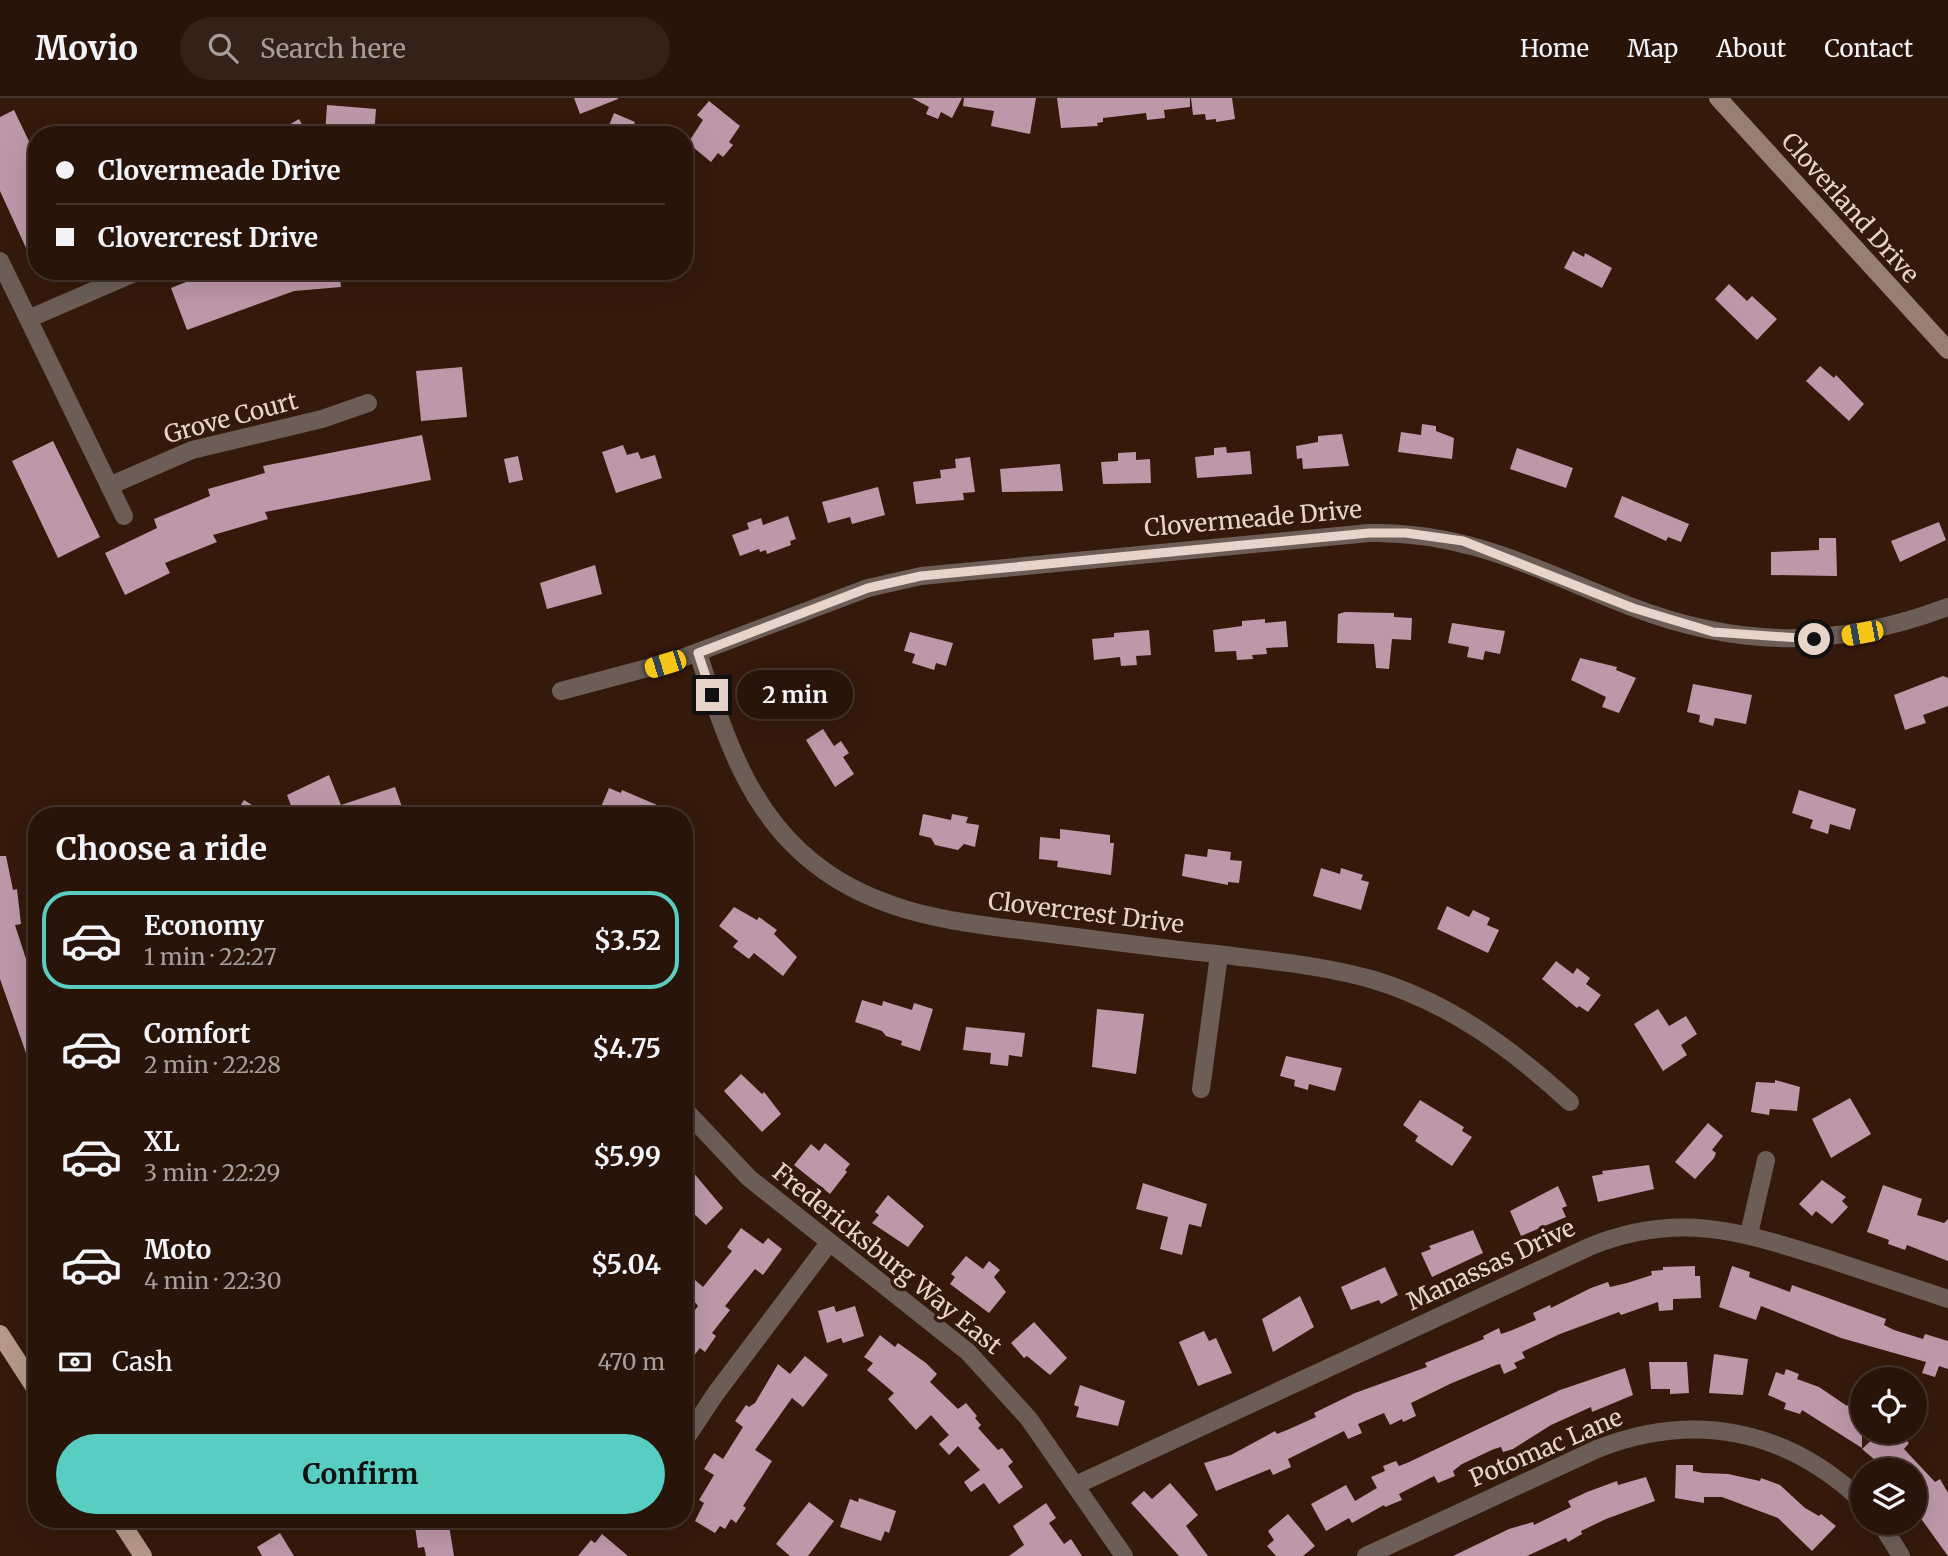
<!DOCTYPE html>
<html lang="en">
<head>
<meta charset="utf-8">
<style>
  body { margin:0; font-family:Merriweather,serif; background:#342117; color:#f1f3f6; height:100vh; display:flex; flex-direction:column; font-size:26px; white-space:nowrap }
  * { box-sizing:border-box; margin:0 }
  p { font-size:23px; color:#a59e9c }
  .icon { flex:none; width:38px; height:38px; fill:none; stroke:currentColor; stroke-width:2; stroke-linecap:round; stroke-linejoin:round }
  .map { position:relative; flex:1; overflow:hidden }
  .panel { position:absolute; left:28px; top:709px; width:665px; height:721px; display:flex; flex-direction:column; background:#281409; border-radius:28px; box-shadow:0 7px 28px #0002,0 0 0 2px #44332a }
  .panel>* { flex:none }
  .top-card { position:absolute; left:28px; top:28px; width:665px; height:154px; border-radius:28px; box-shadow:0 7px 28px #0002,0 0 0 2px #44332a; display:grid; align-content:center; height:154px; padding:0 28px; background:#281409 }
  .buttons { position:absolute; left:1850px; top:1269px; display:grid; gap:14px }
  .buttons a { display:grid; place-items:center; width:77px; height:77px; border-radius:50%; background:#281409; box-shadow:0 7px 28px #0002,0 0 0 2px #44332a; font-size:35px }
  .end { position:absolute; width:32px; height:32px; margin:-16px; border:9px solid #e7d4cb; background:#111; box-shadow:0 0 0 4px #111 }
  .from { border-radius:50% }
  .bubble { position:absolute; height:49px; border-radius:24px; background:#281409; box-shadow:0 7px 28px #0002,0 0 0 2px #44332a; font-size:23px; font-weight:700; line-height:49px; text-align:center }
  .car { position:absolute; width:21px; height:42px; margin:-21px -10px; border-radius:9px; box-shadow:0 0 5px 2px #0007; background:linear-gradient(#f5c518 24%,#345 0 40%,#f5c518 0 76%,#345 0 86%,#f5c518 0) }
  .top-card b { display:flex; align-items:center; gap:24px; height:66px; font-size:26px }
  .top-card b+b { border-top:2px solid #44332a }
  .top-card i { width:18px; height:18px; background:#f1f3f6 }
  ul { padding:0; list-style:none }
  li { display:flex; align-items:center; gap:21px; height:98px; margin:0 14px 10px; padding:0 14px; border:4px solid transparent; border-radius:28px }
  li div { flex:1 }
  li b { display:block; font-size:26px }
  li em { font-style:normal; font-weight:700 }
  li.selected { border-color:#57cec1 }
  li>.icon { width:63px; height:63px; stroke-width:1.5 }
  h2 { padding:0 28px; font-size:32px; line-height:84px }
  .pay { display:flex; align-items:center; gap:18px; height:77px; padding:0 28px; font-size:26px }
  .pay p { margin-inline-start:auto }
  .primary-button { display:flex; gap:14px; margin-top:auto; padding:14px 28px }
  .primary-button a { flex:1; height:80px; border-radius:42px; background:#57cec1; color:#111; font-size:28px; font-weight:700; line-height:80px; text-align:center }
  header { display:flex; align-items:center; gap:42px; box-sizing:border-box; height:98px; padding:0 35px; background:#281409; border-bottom:2px solid #44332a }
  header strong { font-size:33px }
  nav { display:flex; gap:38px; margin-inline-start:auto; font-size:24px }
  .search { width:490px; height:63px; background:#342117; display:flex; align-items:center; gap:18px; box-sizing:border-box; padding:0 24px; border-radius:38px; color:#a59e9c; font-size:26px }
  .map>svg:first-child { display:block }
  .building { fill:#bd98a9 }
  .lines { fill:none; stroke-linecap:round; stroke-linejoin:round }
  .street { stroke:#6c5e57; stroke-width:18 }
  .secondary { stroke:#977f74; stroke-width:18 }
  .primary { stroke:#b7998a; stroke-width:18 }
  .route { stroke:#e7d4cb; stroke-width:9 }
  .labels { text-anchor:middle; stroke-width:7; stroke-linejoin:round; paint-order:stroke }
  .street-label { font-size:24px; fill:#e7d4cb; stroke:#351a0c }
</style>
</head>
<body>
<header>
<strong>Movio</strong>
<div class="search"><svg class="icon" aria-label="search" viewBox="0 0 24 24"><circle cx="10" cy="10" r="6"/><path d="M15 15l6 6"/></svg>Search here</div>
<nav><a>Home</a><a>Map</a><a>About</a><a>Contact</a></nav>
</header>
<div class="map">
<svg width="1948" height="1458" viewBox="0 0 1948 1458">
  <rect width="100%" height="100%" fill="#351a0c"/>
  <path class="building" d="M574,0H618V1L580,16Z
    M912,0H962L952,20L941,14L938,21L926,16L929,9Z
    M964,0H1036L1030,36L991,28L994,13L963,8Z
    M1057,0H1190V9L1164,12L1165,20L1147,22L1146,15L1103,20V24L1097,25L1098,28L1061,30Z
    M1191,0H1232L1235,21L1216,24V21L1206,22L1205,16L1193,17Z
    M709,3L740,28L729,44L733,47L723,59L718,55L711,64L688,45L703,22L697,17Z
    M327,7L376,11L374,37H325Z
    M14,12L37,60V174L0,93V19Z
    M614,15L635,24L629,37H605Z
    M299,21L308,37H272Z
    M1573,153L1584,159L1585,155L1612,170L1602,190L1564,170Z
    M214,173H339L341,189L294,193L187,232L171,190Z
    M1729,186L1747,203L1752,198L1777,221L1757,242L1715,201Z
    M1820,268L1834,280L1836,277L1864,306L1849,323L1806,283Z
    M462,269L467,319L421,323L416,273Z
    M1422,326L1436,328V333L1454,340L1452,361L1398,354L1401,334L1421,337Z
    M1342,336L1349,368L1303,371L1302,360L1297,361L1296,348L1318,344V338Z
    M422,337L431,382L265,414L268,421L213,437L217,444L165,465L170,475L125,497L105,455L157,430L154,421L210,398L208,391L265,375L263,368Z
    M53,343L100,439L58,460L12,363Z
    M623,347L627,357L638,354L641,361L655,357L662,380L616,395L602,354Z
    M1226,349L1227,355L1250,353L1252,376L1197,380L1195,359L1214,357V350Z
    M1517,350L1573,370L1566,390L1510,371Z
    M1136,354V362L1150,361L1151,385L1103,386L1101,364L1118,363V355Z
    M518,358L523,382L509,385L504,361Z
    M970,359L975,394L963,395L964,402L916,406L913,384L941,380L940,372L956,370L955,361Z
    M1060,366L1063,393L1002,394L1000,371Z
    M878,389L885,417L852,426L850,419L828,425L822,404Z
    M1622,398L1689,426L1681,444L1668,439L1666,443L1614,419Z
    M788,418L796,441L790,443L791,447L767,456L766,452L760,454L759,451L740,458L732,437L749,431L747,425L761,420L763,427Z
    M1939,424L1946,442L1900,464L1891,443Z
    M1819,440H1836L1837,478L1771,477V454L1819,452Z
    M595,467L602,496L547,511L540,485Z
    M1345,514L1394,515V519L1412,520L1411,542L1392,541L1389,571L1376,570L1374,546L1337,545L1338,516Z
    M1265,521V525L1286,523L1288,549L1266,550L1267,556L1252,557L1253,561L1237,562L1236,553L1215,554L1213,532L1242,528V523Z
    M1452,525L1505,533L1500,556L1485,553L1483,562L1467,559L1469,549L1448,545Z
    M1149,532L1151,557L1136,558L1137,567L1121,568L1120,559L1094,562L1092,541L1114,539V535Z
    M910,534L953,545L946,568L936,565L934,572L912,565L915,556L904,553Z
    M1580,560L1617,569L1616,572L1636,580L1619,615L1602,609L1606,599L1571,582Z
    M1943,578L1948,580V608L1923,617L1926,625L1905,632L1894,597Z
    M1693,586L1752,597L1746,626L1715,620L1713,628L1699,624L1700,617L1687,614Z
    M823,631L834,648L841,643L849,655L843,659L854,676L835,689L806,642Z
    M329,677L341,707L395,689L402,709L397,711L400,718H295L287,697Z
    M609,690L621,695L622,692L657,707L652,718H612L613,714L601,709Z
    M1799,692L1856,711L1850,732L1830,726L1828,736L1810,730L1813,722L1792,715Z
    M244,702L270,718H234Z
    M923,716L951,722L952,716L968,719L966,725L979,727L975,749L964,746L958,752L935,747L931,740L919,737Z
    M1060,731L1110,737V745H1114L1111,777L1057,769L1058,763L1039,761L1040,739L1060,741Z
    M1208,751L1231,754L1230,762L1242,763L1239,785L1228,784V787L1182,778L1185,756L1207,759Z
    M0,758H6L13,792L17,791L21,826L15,827L37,895V975H33L0,881Z
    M1321,770L1340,776L1341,770L1363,777L1361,782L1369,784L1361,812L1313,798Z
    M1447,808L1469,819L1473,812L1490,820L1487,827L1499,832L1488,855L1437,831Z
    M734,809L757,822L759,819L777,832L774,836L797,859L783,878L754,855L749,861L733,849L738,843L719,828Z
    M1556,863L1573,876L1577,870L1590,880L1586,886L1601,897L1588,914L1579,908L1577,910L1542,881Z
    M862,902L882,908L883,903L912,912L914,905L933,911L920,953L901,947L902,943L886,938L882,933L855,924Z
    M1097,911L1144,916L1136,976L1092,969Z
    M1658,911L1669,928L1686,918L1697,936L1681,947L1687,957L1663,973L1634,926Z
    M966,929L1025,935L1022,959L1009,957L1008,968L990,966L991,955L963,952Z
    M1286,958L1342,970L1335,993L1309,986L1308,992L1294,988L1295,982L1280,978Z
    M741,976L762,996L764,994L781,1016L762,1034L724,993Z
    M1775,982L1800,989L1797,1013L1770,1011L1769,1017L1751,1014L1756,984L1775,985Z
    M1850,1000L1871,1036L1831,1060L1812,1021Z
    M1420,1002L1464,1029L1462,1033L1472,1039L1452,1068L1415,1043L1418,1038L1403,1027Z
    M1708,1025L1723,1038L1712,1052L1716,1055L1714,1060L1695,1081L1675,1064Z
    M825,1045L850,1066L845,1072L847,1074L830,1096L794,1067L811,1046L819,1053Z
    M1649,1067L1654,1091L1598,1104L1592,1078L1603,1076L1602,1073Z
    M692,1073L723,1110L706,1127L692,1114L684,1122V1081Z
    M1822,1082L1846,1099L1842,1103L1848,1109L1832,1126L1816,1113L1812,1118L1799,1106Z
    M1143,1085L1207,1106L1201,1129L1189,1126L1182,1157L1160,1151L1168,1119L1136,1111Z
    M1883,1087L1922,1101L1917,1117L1944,1125L1948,1121V1163L1907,1147L1905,1152L1888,1146L1889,1142L1867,1134Z
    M1558,1088L1567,1108L1562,1110L1566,1119L1521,1138L1510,1113Z
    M888,1097L924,1128L908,1149L872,1125L879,1117L875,1114Z
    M741,1130L763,1146L768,1140L782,1151L763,1177L755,1171L725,1208L730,1212L712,1235L716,1238L705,1254L700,1250L684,1270V1227L698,1208L686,1193L695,1182L703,1189L732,1153L727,1149Z
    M1473,1132L1483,1155L1432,1179L1421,1155L1431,1151L1429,1148Z
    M966,1158L983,1171L989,1163L1000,1172L994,1179L1006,1194L989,1215L950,1186L955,1179L951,1176Z
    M1695,1168V1178H1700L1701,1200L1673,1201V1212L1659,1213L1658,1204L1621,1217L1619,1214L1560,1236L1522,1254L1525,1260L1514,1265L1517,1270L1504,1276L1500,1266L1496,1267L1452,1285L1411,1305L1416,1318L1403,1324L1402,1321L1390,1327L1384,1315L1358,1326L1362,1335L1348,1341L1344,1333L1288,1361L1291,1369L1273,1377L1270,1371L1216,1393L1204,1365L1231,1357L1275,1333L1277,1336L1287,1332L1316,1319L1314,1315L1355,1295L1427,1269L1425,1265L1484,1241L1483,1238L1499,1230L1501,1236L1510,1233L1536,1222L1533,1215L1550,1207L1551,1210L1591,1190L1608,1184L1610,1189L1627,1185L1652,1177L1651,1173L1663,1172V1169Z
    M1732,1168L1750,1174L1749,1179L1790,1194L1792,1187L1886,1221L1884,1227L1894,1232L1923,1241L1925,1236L1948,1243V1271L1939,1268L1935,1279L1922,1275L1926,1264L1841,1240L1761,1208L1756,1222L1719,1209Z
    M1385,1169L1398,1197L1381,1206L1379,1202L1351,1212L1341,1189Z
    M1300,1198L1314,1229L1273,1254L1262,1221Z
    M834,1208L836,1214L855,1208L864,1238L843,1245L841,1240L827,1245L818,1213Z
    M1034,1224L1067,1260L1050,1277L1027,1258L1024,1260L1011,1245Z
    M1204,1233L1209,1243L1216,1240L1232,1275L1198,1288L1179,1244Z
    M880,1237L895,1249L898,1245L926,1265L937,1276L930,1284L958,1311L966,1305L977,1318L975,1320L981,1327L978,1330L998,1352L1002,1350L1013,1364L1008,1368L1023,1389L999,1406L984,1385L971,1394L964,1384L980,1372L958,1348L949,1357L939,1346L949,1337L931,1317L916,1332L888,1301L894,1295L867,1272L873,1265L864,1259Z
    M1714,1256L1748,1261L1743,1297L1709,1295Z
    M805,1258L828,1277L803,1309L792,1300L755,1352L772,1363L743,1408L746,1410L736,1425L731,1421L725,1431L720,1428L715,1435L695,1423L704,1405L699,1402L714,1377L704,1371L714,1355L723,1361L743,1329L735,1323L746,1307L749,1309L755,1305L778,1266L790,1276Z
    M1649,1264H1687L1689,1295L1670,1296V1291H1651Z
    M1625,1270L1633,1297L1592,1314L1591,1309L1551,1327L1513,1351L1503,1354L1501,1349L1494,1351L1462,1366L1453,1373L1455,1378L1438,1385L1434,1378L1399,1396L1402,1402L1385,1409L1384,1407L1352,1425L1349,1420L1326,1433L1311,1406L1346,1387L1355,1403L1377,1390L1371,1379L1385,1373L1383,1368L1396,1363L1399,1368L1407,1365L1560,1292Z
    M1786,1271L1799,1276L1797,1281L1819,1289L1847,1308L1852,1300L1862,1307V1350L1802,1312L1800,1316L1784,1311L1786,1305L1768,1297L1776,1274L1784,1277Z
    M1080,1287L1125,1303L1118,1328L1076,1319L1079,1309L1074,1307Z
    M1880,1334H1897L1909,1345L1904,1351L1935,1384L1940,1381L1948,1395V1458L1914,1411V1372H1887L1862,1351Z
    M1676,1367H1693V1373L1703,1375L1728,1376L1760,1383L1761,1380L1780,1387L1805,1410L1819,1418L1821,1416L1836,1428L1812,1453L1778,1420L1722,1399H1704V1405L1675,1400Z
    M1646,1379L1655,1403L1606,1421L1581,1433L1582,1436L1568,1444L1566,1440L1527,1458H1453L1509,1431L1533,1424L1534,1427L1571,1409L1568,1403L1587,1394L1617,1383L1618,1387Z
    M1170,1385L1198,1417L1186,1428L1208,1458H1179L1131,1405L1144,1393L1152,1401Z
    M859,1400L896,1413L889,1435L885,1433L881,1443L840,1429L850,1401L858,1404Z
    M809,1404L834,1423L808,1458H790L776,1446Z
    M1046,1405L1056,1420L1049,1425L1064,1446L1071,1441L1082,1458H1009L1024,1447L1013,1428Z
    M1288,1416L1315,1448L1303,1458H1276L1267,1448L1274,1442L1268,1433Z
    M414,1421H448L454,1458H426L424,1449L418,1450Z
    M280,1435L294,1458H262L257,1449Z
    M602,1436L628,1458H578L591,1442L595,1445Z"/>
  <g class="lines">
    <path class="street" d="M0,163L124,418
      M28,221L139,173
      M109,388L192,352L322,321L368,305
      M698,555C722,628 743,702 802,755C870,817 956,824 1044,835C1101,842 1159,850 1217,856C1270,863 1323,867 1374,882C1450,905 1512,951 1570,1004
      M561,593L674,563L868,490L921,478L1369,435C1470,433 1541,474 1632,509C1742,551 1839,550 1948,509
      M1201,991L1219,857
      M684,1011L749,1080L968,1254L1029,1321L1124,1458
      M1749,1136L1766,1062
      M684,1343L716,1295L829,1145
      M1076,1387L1589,1149C1677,1113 1740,1133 1825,1160C1866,1174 1907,1187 1948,1201
      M1880,1424L1901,1458
      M1366,1458L1597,1351C1694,1313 1786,1331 1862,1403"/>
    <path class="secondary" d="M1718,0L1948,252"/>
    <path class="primary" d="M0,1236L37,1293
      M119,1421L143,1458"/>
  </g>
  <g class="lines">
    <path class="route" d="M712,597L698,555L868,490L921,478L1369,435H1406L1463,443L1633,510L1713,534L1814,541"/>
  </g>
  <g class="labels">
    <g class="street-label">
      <text transform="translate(1850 110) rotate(48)" y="8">Cloverland Drive</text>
      <text transform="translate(231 320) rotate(-15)" y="8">Grove Court</text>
      <text transform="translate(1253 421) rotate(-5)" y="8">Clovermeade Drive</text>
      <text transform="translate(1086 815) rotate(7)" y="8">Clovercrest Drive</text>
      <text transform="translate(887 1161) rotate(39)" y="8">Fredericksburg Way East</text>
      <text transform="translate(1491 1167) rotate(-25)" y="8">Manassas Drive</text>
      <text transform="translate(1546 1350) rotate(-23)" y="8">Potomac Lane</text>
    </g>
  </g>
</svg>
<div class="buttons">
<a><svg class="icon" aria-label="locate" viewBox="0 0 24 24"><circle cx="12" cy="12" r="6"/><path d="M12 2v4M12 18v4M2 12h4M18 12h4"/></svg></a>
<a><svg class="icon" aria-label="layers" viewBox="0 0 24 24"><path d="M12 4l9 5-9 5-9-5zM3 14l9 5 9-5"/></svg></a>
</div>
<i class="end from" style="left:1814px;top:541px"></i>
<i class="end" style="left:712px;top:597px"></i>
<div class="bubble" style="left:737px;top:572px;width:116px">2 min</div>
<i class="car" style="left:1862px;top:535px;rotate:259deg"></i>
<i class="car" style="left:665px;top:566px;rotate:253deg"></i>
<div class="top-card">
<b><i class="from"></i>Clovermeade Drive</b>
<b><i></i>Clovercrest Drive</b>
</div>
<section class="panel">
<h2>Choose a ride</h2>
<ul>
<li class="selected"><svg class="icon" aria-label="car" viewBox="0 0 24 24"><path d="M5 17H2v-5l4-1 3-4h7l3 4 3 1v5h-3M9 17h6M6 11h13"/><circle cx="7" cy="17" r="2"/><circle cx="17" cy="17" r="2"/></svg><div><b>Economy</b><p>1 min · 22:27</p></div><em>$3.52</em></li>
<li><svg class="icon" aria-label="car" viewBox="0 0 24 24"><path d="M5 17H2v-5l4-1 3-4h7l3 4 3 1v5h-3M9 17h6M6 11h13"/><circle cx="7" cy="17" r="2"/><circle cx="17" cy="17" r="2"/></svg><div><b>Comfort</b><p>2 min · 22:28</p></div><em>$4.75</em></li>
<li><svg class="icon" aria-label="car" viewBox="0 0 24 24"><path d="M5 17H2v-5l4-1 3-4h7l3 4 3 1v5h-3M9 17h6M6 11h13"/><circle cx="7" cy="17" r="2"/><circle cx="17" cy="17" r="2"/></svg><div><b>XL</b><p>3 min · 22:29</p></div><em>$5.99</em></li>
<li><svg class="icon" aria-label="car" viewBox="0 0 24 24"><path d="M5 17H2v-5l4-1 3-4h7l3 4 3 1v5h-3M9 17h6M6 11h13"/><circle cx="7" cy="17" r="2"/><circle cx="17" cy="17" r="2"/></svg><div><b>Moto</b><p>4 min · 22:30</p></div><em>$5.04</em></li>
</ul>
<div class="pay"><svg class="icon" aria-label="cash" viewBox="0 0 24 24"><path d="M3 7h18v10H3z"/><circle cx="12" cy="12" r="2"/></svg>Cash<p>470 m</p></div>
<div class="primary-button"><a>Confirm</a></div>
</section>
</div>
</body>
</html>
